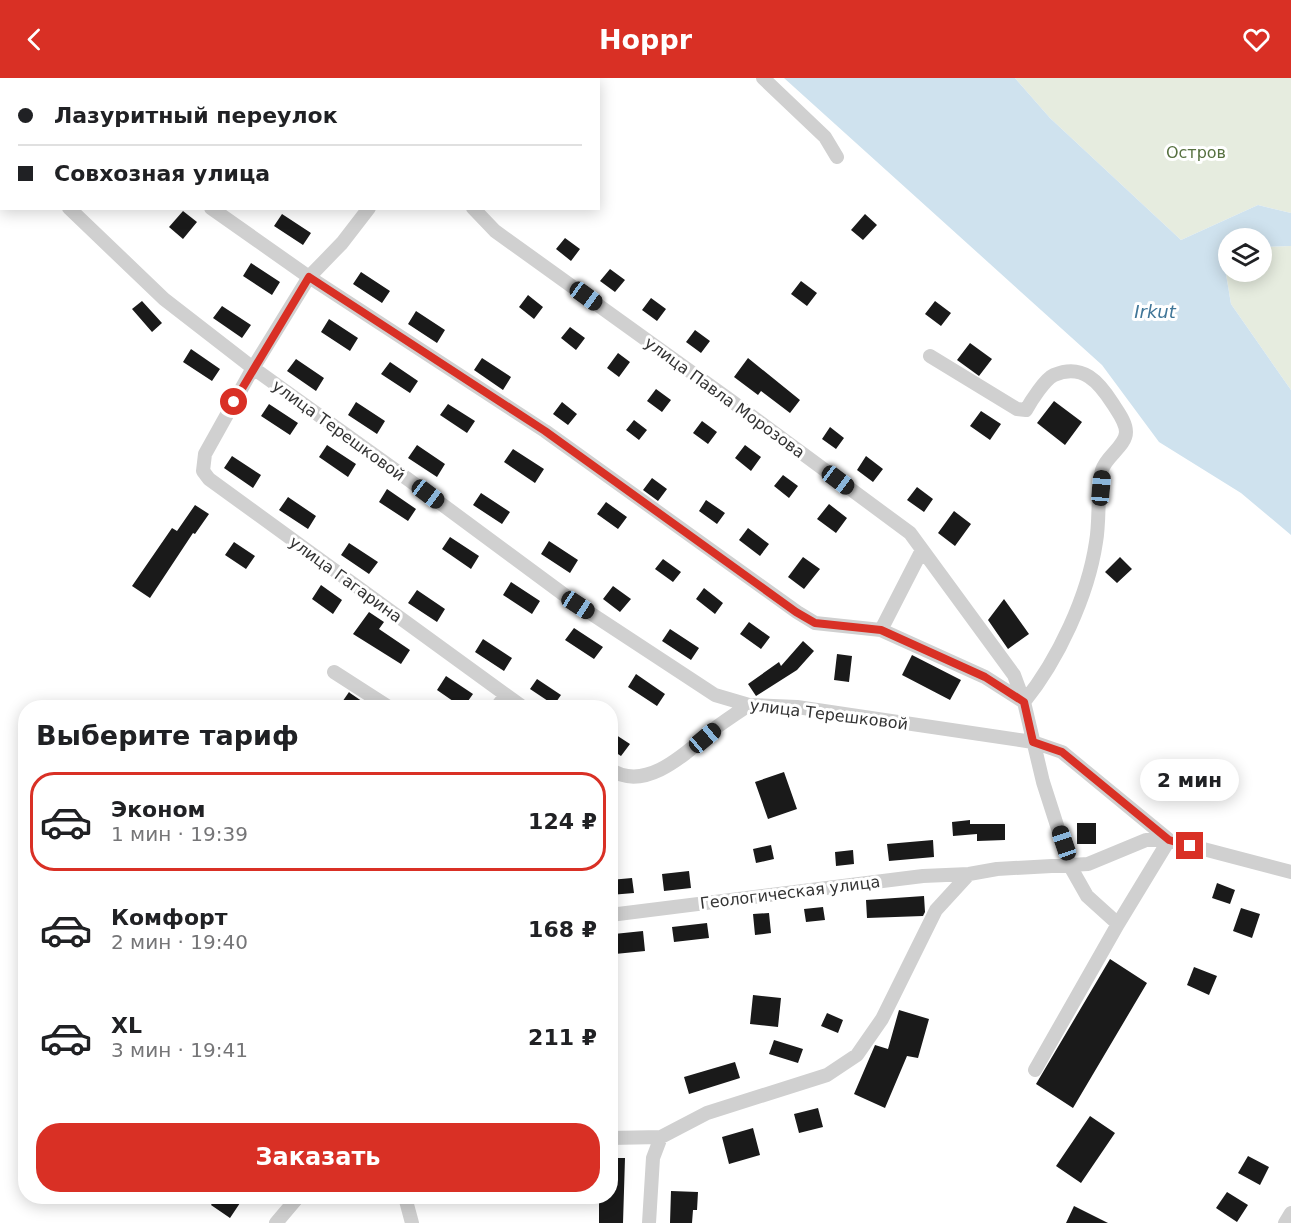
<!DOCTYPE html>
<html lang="ru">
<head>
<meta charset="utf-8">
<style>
  body { margin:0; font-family:"DejaVu Sans",sans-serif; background:#f6f6f6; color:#202124; height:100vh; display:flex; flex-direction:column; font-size:22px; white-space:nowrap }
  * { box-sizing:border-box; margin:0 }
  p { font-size:20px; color:#757577 }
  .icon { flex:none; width:33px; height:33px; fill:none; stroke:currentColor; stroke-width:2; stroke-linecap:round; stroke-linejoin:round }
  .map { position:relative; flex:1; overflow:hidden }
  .drawer { position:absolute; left:18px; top:622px; width:600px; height:504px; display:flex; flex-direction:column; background:#fff; border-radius:24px; box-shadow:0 3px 15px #0003 }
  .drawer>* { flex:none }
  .banner { position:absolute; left:0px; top:0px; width:600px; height:132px; box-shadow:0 3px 15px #0003; display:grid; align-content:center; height:132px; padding:0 18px; background:#fff }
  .controls { position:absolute; left:1218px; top:150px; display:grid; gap:12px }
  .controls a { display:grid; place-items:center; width:54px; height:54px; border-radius:50%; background:#fff; box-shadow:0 3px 15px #0003; font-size:30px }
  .end { position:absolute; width:27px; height:27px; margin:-14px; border:8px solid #d93025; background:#fff; box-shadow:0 0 0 3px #fff }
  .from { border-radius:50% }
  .bubble { position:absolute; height:42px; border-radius:21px; background:#fff; box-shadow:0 3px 15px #0003; font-size:20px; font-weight:800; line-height:42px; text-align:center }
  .car { position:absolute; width:18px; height:36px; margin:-18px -9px; border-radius:8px; box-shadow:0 0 4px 2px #0007; background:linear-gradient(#222 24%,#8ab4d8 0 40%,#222 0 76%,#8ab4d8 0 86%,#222 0) }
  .banner b { display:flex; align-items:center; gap:21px; height:57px; font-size:22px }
  .banner b+b { border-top:2px solid #e0e0e0 }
  .banner i { width:15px; height:15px; background:#202124 }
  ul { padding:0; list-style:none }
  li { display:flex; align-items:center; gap:18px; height:99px; margin:0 12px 9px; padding:0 6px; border:3px solid transparent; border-radius:24px }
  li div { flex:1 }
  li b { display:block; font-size:22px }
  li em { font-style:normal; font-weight:800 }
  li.selected { border-color:#d93025 }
  li>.icon { width:54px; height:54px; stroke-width:1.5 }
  h2 { padding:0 18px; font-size:27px; line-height:72px }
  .primary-button { display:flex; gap:12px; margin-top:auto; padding:12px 18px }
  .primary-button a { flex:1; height:69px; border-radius:24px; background:#d93025; color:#fff; font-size:24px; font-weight:800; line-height:69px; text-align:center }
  header { display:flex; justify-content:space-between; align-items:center; height:78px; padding:0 18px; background:#d93025; color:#fff; font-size:27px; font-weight:800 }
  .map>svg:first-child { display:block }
  .green { fill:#e6ecdf }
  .water { fill:#cfe2ee }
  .building { fill:#1a1a1a }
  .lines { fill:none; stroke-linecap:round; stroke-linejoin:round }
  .minor { stroke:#d0d0d0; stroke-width:14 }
  .route { stroke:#d93025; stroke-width:8 }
  .labels { text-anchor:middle; stroke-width:6; stroke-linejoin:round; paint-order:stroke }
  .park-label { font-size:16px; fill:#56703f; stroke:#fff }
  .street-label { font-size:16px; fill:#333; stroke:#fff }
  .water-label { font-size:18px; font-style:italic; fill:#3f7597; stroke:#fff }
</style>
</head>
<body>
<header><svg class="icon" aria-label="back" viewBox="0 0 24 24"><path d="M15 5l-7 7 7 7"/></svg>Hoppr<svg class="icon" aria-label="heart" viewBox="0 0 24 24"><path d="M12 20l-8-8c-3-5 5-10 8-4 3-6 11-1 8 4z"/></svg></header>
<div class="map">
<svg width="1291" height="1145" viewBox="0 0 1291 1145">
  <rect width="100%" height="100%" fill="#fff"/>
  <path class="green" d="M1015,0H1291V135L1258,127L1181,162L1050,40Z
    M1291,168V312L1231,226L1225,190L1228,188V194H1262V169Z"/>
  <path class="water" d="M784,0H1015L1050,40L1181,162L1258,127L1291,135V168L1262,169V160H1228V188L1225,190L1231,226L1291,312V457L1241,415L1159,364L1102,287Z"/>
  <path class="building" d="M183,133L197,144L183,161L169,149Z
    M282,136L311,155L303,167L274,148Z
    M865,136L877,147L863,162L851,152Z
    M565,160L580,171L571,183L556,171Z
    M251,185L280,204L272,217L243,198Z
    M610,191L625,202L615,214L600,203Z
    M361,194L390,213L382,225L353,206Z
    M801,203L817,215L807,228L791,216Z
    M528,217L543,229L534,241L519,229Z
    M651,220L666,231L657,243L642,232Z
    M142,223L162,245L152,254L132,231Z
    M935,223L951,235L941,248L925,236Z
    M222,228L251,247L242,260L213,240Z
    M416,233L445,252L437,265L408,246Z
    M329,241L358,260L350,273L321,254Z
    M570,249L585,260L576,272L561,260Z
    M695,252L710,263L701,275L686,264Z
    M970,265L992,281L979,298L957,282Z
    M191,271L220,291L212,303L183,284Z
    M618,275L630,284L619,299L607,290Z
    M482,280L511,299L503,312L474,292Z
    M748,280L800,322L790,335L761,313L758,317L734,299Z
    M296,281L324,300L316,313L287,293Z
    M390,284L418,303L410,315L381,296Z
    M656,311L671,322L662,334L647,323Z
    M1054,323L1082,344L1065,367L1037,345Z
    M356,324L385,343L377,356L348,337Z
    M562,324L577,336L568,347L553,336Z
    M269,326L298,345L290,357L261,338Z
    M448,326L475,343L467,355L440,337Z
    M981,333L1001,346L990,362L970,348Z
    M634,342L647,352L639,362L626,352Z
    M702,343L717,354L708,366L693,355Z
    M830,349L844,360L836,371L822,361Z
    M327,367L356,386L348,399L319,379Z
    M417,367L445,386L437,399L408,380Z
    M745,367L761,379L751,393L735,380Z
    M513,371L544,391L535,405L504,384Z
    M232,378L261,397L253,410L224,390Z
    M866,378L883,391L873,404L857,392Z
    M783,397L798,408L789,420L774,408Z
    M652,400L667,411L658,423L643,412Z
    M917,409L933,421L924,434L907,422Z
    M387,411L416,431L408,443L379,424Z
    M481,415L510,434L502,446L473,427Z
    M288,419L316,438L308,451L279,432Z
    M706,422L725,435L717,446L699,433Z
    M606,424L627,439L618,451L597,436Z
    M829,426L847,440L836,455L817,441Z
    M195,427L209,436L195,456L193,455L150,520L132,508L172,450L177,453Z
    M954,433L971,446L955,468L938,455Z
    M748,450L769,466L760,478L739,462Z
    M450,459L479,478L471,491L442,471Z
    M549,463L578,482L570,495L541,476Z
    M234,464L255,478L246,491L225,477Z
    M349,465L378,484L369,496L341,477Z
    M803,479L820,491L804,511L788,499Z
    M1120,479L1132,491L1117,505L1105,494Z
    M663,481L681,494L673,504L655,491Z
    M511,504L540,523L532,536L503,517Z
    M321,507L342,522L333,536L312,521Z
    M613,508L631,521L620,534L603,521Z
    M704,510L723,525L715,536L696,521Z
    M417,512L445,531L437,544L408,525Z
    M1004,521L1029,556L1008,571L988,542Z
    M369,534L384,544L379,551L410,572L401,586L353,556Z
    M749,544L770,559L761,571L740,556Z
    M574,550L603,569L594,581L565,562Z
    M670,551L699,570L691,582L662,563Z
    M483,561L512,580L504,593L475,574Z
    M803,563L814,573L797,592L756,618L748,606L779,584L781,588Z
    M837,576L852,578L849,604L834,602Z
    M912,577L961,602L950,622L902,597Z
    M636,596L665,616L657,628L628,609Z
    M446,598L473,616L463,630L437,612Z
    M537,601L561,617L554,627L530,611Z
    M349,614L350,615L372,630H338Z
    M610,653L630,666L621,678L610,671Z
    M784,694L797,731L768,741L755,704Z
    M970,742V746H1005V762L977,763V756L953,758L952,744Z
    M1077,745H1096V766H1077Z
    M933,762L934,779L889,783L887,766Z
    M771,767L774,781L756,785L753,771Z
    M853,772L854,786L836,788L835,774Z
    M689,793L691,810L664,813L662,796Z
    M632,800L634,815L610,817V802Z
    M1217,805L1235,812L1230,826L1212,820Z
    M924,818L925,834L923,838L867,840L866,822Z
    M823,829L825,842L806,844L804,831Z
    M1241,830L1260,836L1252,860L1233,853Z
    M769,835L771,855L755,857L753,836Z
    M707,845L709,860L674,864L672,849Z
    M643,853L645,873L615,876L614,856Z
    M1110,881L1147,905L1073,1030L1036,1006Z
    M1194,889L1217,898L1209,917L1187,907Z
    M753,917L781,920L778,949L750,946Z
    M899,932L929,941L918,980L907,978L885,1030L854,1016L875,967L888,971Z
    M827,935L843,942L838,955L821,948Z
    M774,962L803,971L798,985L769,976Z
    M735,984L740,1000L689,1016L684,999Z
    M818,1030L823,1049L799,1055L794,1036Z
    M1090,1038L1115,1055L1081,1105L1056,1088Z
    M753,1050L760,1077L729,1086L722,1059Z
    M1248,1078L1269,1089L1260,1107L1238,1095Z
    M610,1080H625L623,1145H599V1119H610Z
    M671,1113L698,1114L697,1132H693L692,1145H670Z
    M1227,1114L1248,1127L1237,1144L1216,1130Z
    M216,1119H244L230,1140L211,1127Z
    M1074,1128L1108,1145H1066Z"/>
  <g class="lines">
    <path class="minor" d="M210,0L212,2
      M296,0L298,2
      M403,0L404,2
      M763,0L825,59L837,79
      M22,2L23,0
      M248,2L249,0
      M491,2L493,0
      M0,23L2,22
      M0,77L2,78
      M69,130L164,221L253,290L409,402L578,527L715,617L749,627L797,629L1033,664L1062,674L1169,762L1291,794
      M211,130L309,199L545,353L797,534L815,545L881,552L985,599L1024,624C1058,582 1088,518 1096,464C1100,443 1097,411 1102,392C1106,378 1126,368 1126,354C1126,344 1118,334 1113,326C1099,304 1083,285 1054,297C1045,301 1031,323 1026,332L1017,331L930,278
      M369,130L342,165L309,199L253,290L205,376L203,393L209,401L524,630
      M473,130L495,153L730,322L910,455L1014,597L1024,624L1043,704L1070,788L1087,818L1118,846
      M881,552L922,472
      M334,594L390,630
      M496,630L506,617
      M610,691C647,717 691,670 718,648C728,641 738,634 749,627
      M610,837L923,798L969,796L997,791L1088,786L1146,762H1169
      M1035,992L1118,846L1169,762
      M610,1060L661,1059
      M405,1119L412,1145
      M276,1145L298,1119
      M649,1145L653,1080L661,1059L707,1035L827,997L857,977L882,941L936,832L969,796
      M1285,1145L1291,1135"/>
  </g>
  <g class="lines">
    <path class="route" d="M234,324L309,199L545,353L796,534L815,545L881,552L985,599L1024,624L1033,664L1062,674L1169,762L1190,768"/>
  </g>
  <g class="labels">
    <g class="park-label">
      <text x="1196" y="80">Остров</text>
    </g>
    <g class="street-label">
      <text transform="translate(725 319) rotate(36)" y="6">улица Павла Морозова</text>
      <text transform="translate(339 352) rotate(36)" y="6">улица Терешковой</text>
      <text transform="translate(346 501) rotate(36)" y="6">улица Гагарина</text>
      <text transform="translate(829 636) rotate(7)" y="6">улица Терешковой</text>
      <text transform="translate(790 814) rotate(-7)" y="6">Геологическая улица</text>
    </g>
    <g class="water-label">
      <text x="1155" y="240">Irkut</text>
    </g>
  </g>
</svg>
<div class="controls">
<a><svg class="icon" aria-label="layers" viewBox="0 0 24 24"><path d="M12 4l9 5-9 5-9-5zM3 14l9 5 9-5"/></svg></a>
</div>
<i class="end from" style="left:234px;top:324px"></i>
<i class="end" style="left:1190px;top:768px"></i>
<div class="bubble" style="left:1140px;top:681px;width:99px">2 мин</div>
<i class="car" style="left:586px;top:218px;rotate:126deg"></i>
<i class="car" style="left:838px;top:402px;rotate:127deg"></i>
<i class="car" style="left:1101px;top:410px;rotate:5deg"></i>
<i class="car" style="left:428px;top:416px;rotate:127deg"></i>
<i class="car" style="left:578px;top:527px;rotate:123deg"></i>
<i class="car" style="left:705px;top:660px;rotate:50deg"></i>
<i class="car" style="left:1064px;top:765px;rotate:341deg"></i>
<div class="banner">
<b><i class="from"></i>Лазуритный переулок</b>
<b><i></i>Совхозная улица</b>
</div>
<section class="drawer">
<h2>Выберите тариф</h2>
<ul>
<li class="selected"><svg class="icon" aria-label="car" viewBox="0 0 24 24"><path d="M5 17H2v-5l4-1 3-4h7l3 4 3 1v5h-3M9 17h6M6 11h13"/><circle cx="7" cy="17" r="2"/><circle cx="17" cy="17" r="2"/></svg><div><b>Эконом</b><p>1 мин · 19:39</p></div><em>124 ₽</em></li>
<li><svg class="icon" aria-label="car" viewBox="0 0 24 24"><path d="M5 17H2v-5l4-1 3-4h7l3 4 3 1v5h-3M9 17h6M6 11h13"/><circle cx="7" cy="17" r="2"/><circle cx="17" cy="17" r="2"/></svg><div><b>Комфорт</b><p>2 мин · 19:40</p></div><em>168 ₽</em></li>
<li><svg class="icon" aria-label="car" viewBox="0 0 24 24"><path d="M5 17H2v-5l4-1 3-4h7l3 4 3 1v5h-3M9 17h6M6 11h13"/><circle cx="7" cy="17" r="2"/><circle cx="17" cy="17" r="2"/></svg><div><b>XL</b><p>3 мин · 19:41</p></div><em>211 ₽</em></li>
</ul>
<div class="primary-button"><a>Заказать</a></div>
</section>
</div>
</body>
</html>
